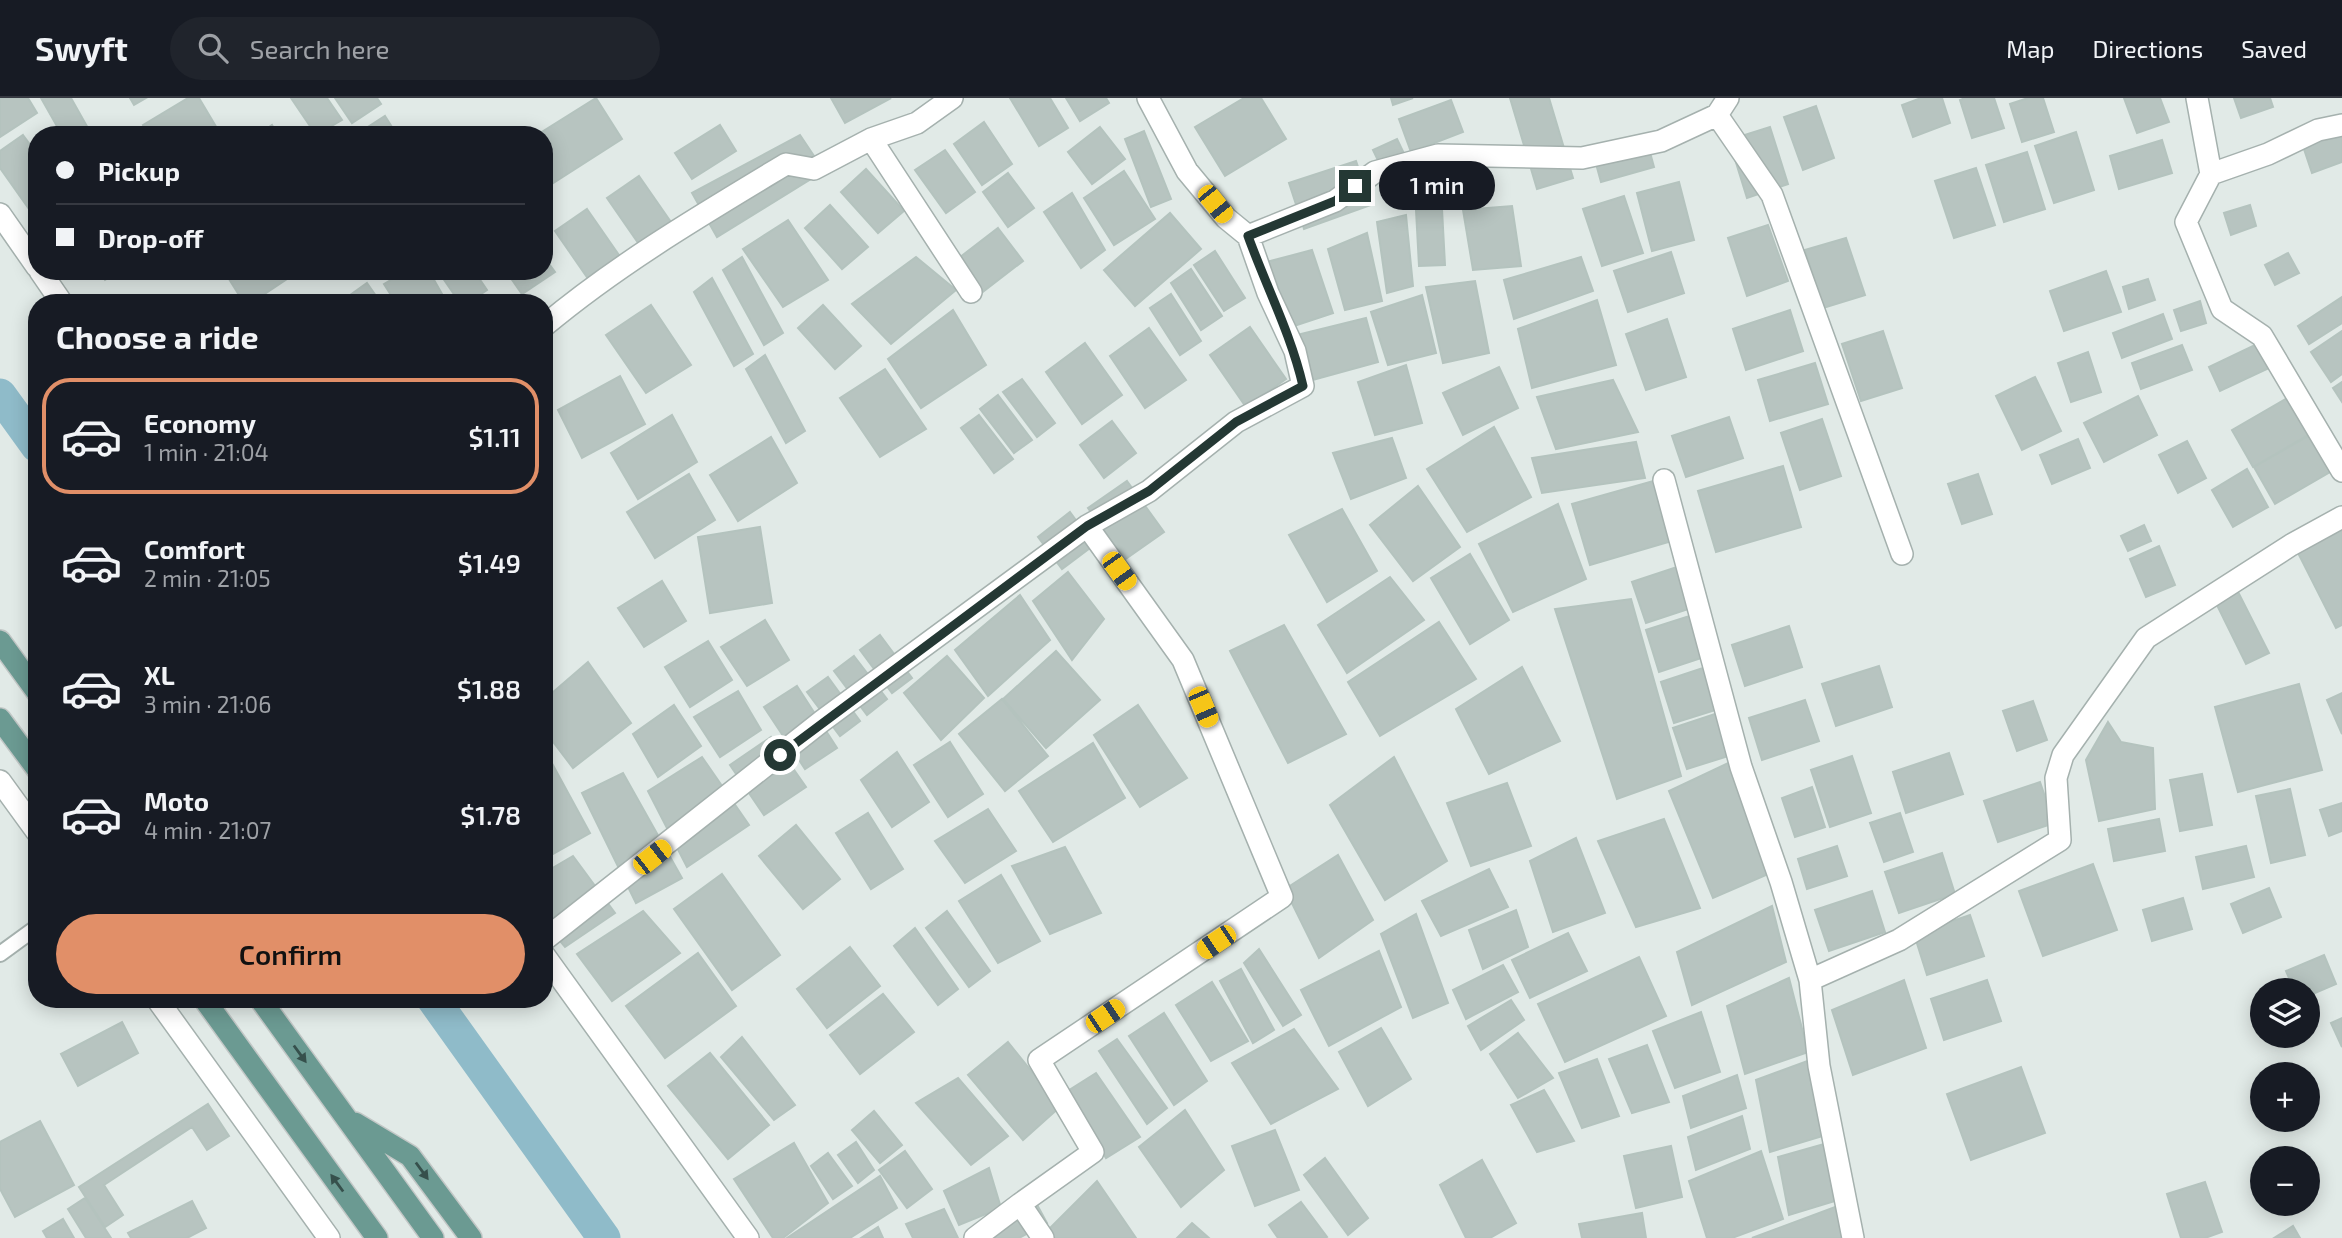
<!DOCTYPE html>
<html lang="en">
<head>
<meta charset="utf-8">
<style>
  body { margin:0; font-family:"Exo 2",sans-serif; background:#20242c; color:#f1f3f6; height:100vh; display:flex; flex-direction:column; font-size:26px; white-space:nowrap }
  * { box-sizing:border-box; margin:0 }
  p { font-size:23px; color:#9ea1a6 }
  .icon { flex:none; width:38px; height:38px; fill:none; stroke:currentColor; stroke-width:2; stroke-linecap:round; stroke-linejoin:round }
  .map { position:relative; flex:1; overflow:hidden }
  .sheet { position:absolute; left:28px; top:196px; width:525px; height:714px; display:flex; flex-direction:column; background:#171b24; border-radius:28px; box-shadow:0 4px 18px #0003 }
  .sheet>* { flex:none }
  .guide { position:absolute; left:28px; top:28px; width:525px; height:154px; border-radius:28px; box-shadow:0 4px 18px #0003; display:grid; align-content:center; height:154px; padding:0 28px; background:#171b24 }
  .controls { position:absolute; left:2250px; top:880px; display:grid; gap:14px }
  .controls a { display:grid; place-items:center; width:70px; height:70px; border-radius:50%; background:#171b24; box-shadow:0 4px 18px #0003; font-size:35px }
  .end { position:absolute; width:32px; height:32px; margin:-16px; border:9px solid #243834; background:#fff; box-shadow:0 0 0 4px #fff }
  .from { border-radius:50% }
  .bubble { position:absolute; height:49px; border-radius:24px; background:#171b24; box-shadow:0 4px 18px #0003; font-size:23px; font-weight:600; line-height:49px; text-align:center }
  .car { position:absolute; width:21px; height:42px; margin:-21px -10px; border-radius:9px; box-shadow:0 0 5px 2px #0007; background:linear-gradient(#f5c518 24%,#345 0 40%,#f5c518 0 76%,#345 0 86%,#f5c518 0) }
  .guide b { display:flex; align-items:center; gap:24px; height:66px; font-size:26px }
  .guide b+b { border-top:2px solid #363941 }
  .guide i { width:18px; height:18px; background:#f1f3f6 }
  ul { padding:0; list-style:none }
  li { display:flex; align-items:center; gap:21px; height:116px; margin:0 14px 10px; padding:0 14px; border:4px solid transparent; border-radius:28px }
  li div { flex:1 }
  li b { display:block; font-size:26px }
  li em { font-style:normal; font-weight:600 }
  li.selected { border-color:#e18f68 }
  li>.icon { width:63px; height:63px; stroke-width:1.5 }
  h2 { padding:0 28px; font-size:32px; line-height:84px }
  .cta { display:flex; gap:14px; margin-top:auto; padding:14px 28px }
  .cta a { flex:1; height:80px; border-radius:42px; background:#e18f68; color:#111; font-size:28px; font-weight:600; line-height:80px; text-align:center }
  header { display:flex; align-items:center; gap:42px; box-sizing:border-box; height:98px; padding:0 35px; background:#171b24; border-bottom:2px solid #363941 }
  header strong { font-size:33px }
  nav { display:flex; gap:38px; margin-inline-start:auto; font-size:24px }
  .search { width:490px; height:63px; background:#20242c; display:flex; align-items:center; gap:18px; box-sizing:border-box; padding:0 24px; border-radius:38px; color:#9ea1a6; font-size:26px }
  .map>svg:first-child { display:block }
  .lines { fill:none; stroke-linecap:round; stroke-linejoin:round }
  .canal { stroke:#8fbbc9; stroke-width:33 }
  .building { fill:#b7c4c0; stroke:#b4c3be; stroke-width:2 }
  .lane-casing { stroke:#a5b1ae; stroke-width:18 }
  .street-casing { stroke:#a5b1ae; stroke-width:24 }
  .primary-casing { stroke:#c2c7c6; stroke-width:24 }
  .lane { stroke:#fff; stroke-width:14 }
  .street { stroke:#fff; stroke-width:21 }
  .primary { stroke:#6b9a92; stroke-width:21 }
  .oneway { fill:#36504c }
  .route { stroke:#243834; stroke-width:9 }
</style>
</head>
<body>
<header>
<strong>Swyft</strong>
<div class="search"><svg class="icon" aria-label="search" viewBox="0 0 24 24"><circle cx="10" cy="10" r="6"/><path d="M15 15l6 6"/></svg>Search here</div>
<nav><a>Map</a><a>Directions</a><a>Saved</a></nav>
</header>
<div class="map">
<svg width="2342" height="1140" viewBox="0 0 2342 1140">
  <rect width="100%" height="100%" fill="#e1eae7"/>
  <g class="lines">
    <path class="canal" d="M0,297L37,348
      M433,901L604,1140"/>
  </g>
  <path class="building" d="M0,0H28L37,15L0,39Z
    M41,0H71L89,32L82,37H62Z
    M130,0H146L134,7Z
    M188,0H199L221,37H149L143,27Z
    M291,0H327L342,22L316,37Z
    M335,0H377L381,6L352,25Z
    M596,0L622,41L544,91V37H537Z
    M831,0H891L845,25Z
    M1010,0H1050L1068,30L1039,48Z
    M1066,0H1106L1109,5L1080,23Z
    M1244,0H1261L1286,41L1225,78L1195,29Z
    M1391,0H1413L1393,7Z
    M1510,0H1549L1573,80L1537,91Z
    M1921,0H1942L1950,25L1913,39L1902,7Z
    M1965,0H1994L2004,30L1972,40L1960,2Z
    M2028,0H2043L2054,34L2022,44L2010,6Z
    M2124,0H2160L2169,24L2137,35Z
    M2234,0H2270L2273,9L2241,20Z
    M1451,2L1463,34L1411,54L1399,21Z
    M1816,8L1834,60L1803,72L1784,19Z
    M385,18L397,37H362L360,34Z
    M984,24L1012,66L982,87L954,46Z
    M272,27L278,37H258Z
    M720,27L736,53L692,81L675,55Z
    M1100,29L1125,61L1092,86L1068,54Z
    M1770,29L1788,86L1747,100L1729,42Z
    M454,30L459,37H445Z
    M1144,33L1171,101L1151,109L1125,41Z
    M2076,34L2094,92L2054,105L2035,48Z
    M2342,34V64L2312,75L2303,48Z
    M1645,36L1654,69L1601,84L1592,51Z
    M23,37L37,56L36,121L0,70V53Z
    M800,37L824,73L717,139L692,95Z
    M1397,41L1421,91L1397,102L1373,52Z
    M2162,42L2172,75L2119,91L2110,58Z
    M945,52L975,94L946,115L915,72Z
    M2027,54L2045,111L2004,124L1986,67Z
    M1356,63L1371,107L1304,131L1289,85Z
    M1976,70L1995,127L1954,140L1935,83Z
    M866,71L904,113L878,135L841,94Z
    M1124,73L1155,121L1114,147L1084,100Z
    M1008,75L1034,110L1008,129L983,94Z
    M639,78L673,127L641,149L607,100Z
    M1679,84L1694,142L1652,153L1637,95Z
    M1072,95L1105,152L1081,170L1044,114Z
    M1624,98L1643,155L1602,168L1583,111Z
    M830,107L868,149L842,171L805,130Z
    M2250,107L2256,128L2231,137L2224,115Z
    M1512,108L1521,168L1473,172L1463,112Z
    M587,111L621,160L589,182L555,133Z
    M1442,111L1445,167L1419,168L1416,112Z
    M1170,115L1201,151L1135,208L1104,172Z
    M1406,117L1413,188L1387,195L1377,124Z
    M788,122L828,182L783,209L743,151Z
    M1768,127L1788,183L1747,198L1728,140Z
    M998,130L1023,163L980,196L955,163Z
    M1367,135L1382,203L1345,212L1328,151Z
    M1846,140L1865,197L1823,210L1805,152Z
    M1312,152L1333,215L1285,231L1263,165Z
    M1215,153L1245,200L1224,213L1194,167Z
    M1671,154L1684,195L1628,214L1614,173Z
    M2288,155L2299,175L2275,187L2265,167Z
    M544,159L555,174L522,196L506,173H544Z
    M742,159L783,235L764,247L723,172Z
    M916,159L956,192L891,246L852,206Z
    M1581,159L1593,193L1514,221L1504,182Z
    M1191,171L1222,218L1201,232L1171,185Z
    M99,173H119L105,182Z
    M224,173H299L251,205H244Z
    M406,173H429L446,203L396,205L384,186Z
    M438,173H474L487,192L468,205H460Z
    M2106,173L2121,214L2064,233L2050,193Z
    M712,180L753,256L734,268L694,194Z
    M2148,181L2155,202L2129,211L2123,189Z
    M1475,183L1489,255L1443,265L1426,189Z
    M367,185L381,205H339Z
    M1171,196L1201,243L1180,257L1150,210Z
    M1422,197L1436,255L1388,267L1371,214Z
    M2342,199V225L2309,246L2298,228Z
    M1597,202L1616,267L1532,290L1518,231Z
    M2200,203L2206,225L2181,233L2174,212Z
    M651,207L691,267L646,295L606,237Z
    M823,207L861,248L835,271L798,230Z
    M953,212L986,267L921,310L888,261Z
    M1790,212L1803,253L1746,272L1733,231Z
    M2163,216L2172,241L2122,260L2113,235Z
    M1366,220L1378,264L1309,283L1297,237Z
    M1667,221L1686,279L1646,292L1626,236Z
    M1250,229L1286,281L1246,309L1210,257Z
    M1149,230L1186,282L1145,310L1110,258Z
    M1883,233L1902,290L1861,303L1842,246Z
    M2342,233V276L2331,284L2311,254Z
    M1085,245L1122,297L1082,326L1046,274Z
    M2257,246L2269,270L2220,293L2209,269Z
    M2182,247L2192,272L2141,291L2132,265Z
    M2088,254L2101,294L2071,304L2058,265Z
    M765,257L805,333L786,345L746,271Z
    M1815,265L1828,306L1770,323L1758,282Z
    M1406,267L1422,325L1375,337L1358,284Z
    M1499,269L1518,310L1463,337L1443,295Z
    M885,271L926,331L880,359L840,300Z
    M620,278L645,326L582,360L558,312Z
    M2035,279L2061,333L2022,352L1996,298Z
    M1022,281L1055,325L1037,339L1003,294Z
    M1613,282L1638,334L1556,351L1537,299Z
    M2342,284V304L2333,290Z
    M2303,291L2324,328L2253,369L2232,332Z
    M998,297L1032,342L1014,355L980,311Z
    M2138,298L2157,337L2104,364L2084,325Z
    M672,317L697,364L638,401L611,355Z
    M979,317L1013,361L994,375L961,330Z
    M1729,319L1743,360L1686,379L1672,338Z
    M1822,321L1841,378L1800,392L1781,335Z
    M1112,323L1136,355L1104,380L1080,347Z
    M1494,329L1531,399L1467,434L1427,371Z
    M2324,329L2342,367L2275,406L2254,369Z
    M771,339L797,385L738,423L710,377Z
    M1392,340L1406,380L1351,401L1333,355Z
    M2078,341L2090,370L2052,386L2040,357Z
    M2187,343L2206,380L2178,395L2159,357Z
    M1636,344L1645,380L1542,395L1532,360Z
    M1783,368L1801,429L1716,454L1698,393Z
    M2247,371L2268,409L2233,429L2212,392Z
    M689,376L715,422L655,460L627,414Z
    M1978,376L1992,416L1962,426L1948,386Z
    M1657,382L1675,442L1590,467L1572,406Z
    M1127,383L1164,434L1124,462L1088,410Z
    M1418,388L1460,449L1413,483L1370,427Z
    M1558,406L1586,481L1513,514L1479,446Z
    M1342,411L1377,473L1327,504L1289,437Z
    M1070,414L1094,447L1062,471L1038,439Z
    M2144,427L2151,443L2128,453L2121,438Z
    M760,429L772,505L710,515L698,439Z
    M2342,429V527L2336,530L2297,453Z
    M2159,448L2175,487L2146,499L2130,461Z
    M1470,456L1509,522L1470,546L1431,480Z
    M1689,465L1703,506L1646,525L1632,484Z
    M1068,474L1104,521L1072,562L1033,503Z
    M1390,479L1424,522L1347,575L1318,527Z
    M662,483L686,523L644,549L618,510Z
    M2235,488L2269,555L2246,566L2213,499Z
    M1020,497L1050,542L988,598L955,552Z
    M1631,501L1681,678L1617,701L1555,511Z
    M1702,514L1716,555L1659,574L1646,532Z
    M765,522L789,562L747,588L721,549Z
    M1439,524L1476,581L1380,638L1348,584Z
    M1284,527L1346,636L1288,665L1230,553Z
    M1789,528L1802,569L1745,588L1732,547Z
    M880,537L912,580L892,595L860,552Z
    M708,543L732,582L690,609L665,569Z
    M1056,553L1100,602L1046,650L1003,601Z
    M854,558L887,601L867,617L834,573Z
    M947,558L984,600L941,642L904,595Z
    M588,564L631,625L573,670L544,632V602Z
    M1718,565L1731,607L1674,625L1661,584Z
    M1879,568L1892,609L1836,628L1822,586Z
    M1522,569L1560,643L1489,676L1456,611Z
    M828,579L860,623L840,638L807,594Z
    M2299,586L2322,672L2238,694L2215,609Z
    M797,588L837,650L805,671L764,609Z
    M738,593L761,632L720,659L694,619Z
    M2342,595V636L2327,602Z
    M1002,601L1048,658L1005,693L959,636Z
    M1805,602L1819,643L1762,662L1749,620Z
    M2033,603L2047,642L2017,653L2003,613Z
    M674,607L701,648L658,679L633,636Z
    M1138,607L1187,680L1140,709L1094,637Z
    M1730,611L1744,653L1687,671L1673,630Z
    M2108,624L2121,644L2153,650L2155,711L2099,723L2086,662Z
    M771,639L806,689L764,717L730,667Z
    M950,644L983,696L948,719L914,667Z
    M1093,645L1125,700L1053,744L1019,693Z
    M897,654L929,704L892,729L861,682Z
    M1949,655L1963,696L1906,715L1893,674Z
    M548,658L590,735L544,761V660Z
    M1852,658L1871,715L1830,729L1811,672Z
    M702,659L749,727L687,769L648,693Z
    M1394,659L1447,763L1385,802L1330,707Z
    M1741,659L1782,770L1713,800L1669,693Z
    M623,675L682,780L636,805L582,695Z
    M2202,676L2212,727L2180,733L2170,682Z
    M2040,684L2054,725L1998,744L1984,703Z
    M1507,685L1531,748L1471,768L1447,705Z
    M1812,689L1825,729L1795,739L1782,700Z
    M2290,691L2305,757L2271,765L2256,698Z
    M2342,705V733L2329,738L2320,712Z
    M988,711L1016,753L965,785L935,743Z
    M868,715L903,771L871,791L836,735Z
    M1900,715L1913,754L1884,764L1870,725Z
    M1664,721L1700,810L1636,829L1598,743Z
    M2159,721L2165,753L2114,763L2108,731Z
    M796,727L840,781L803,811L759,758Z
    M1576,740L1605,815L1553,834L1530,763Z
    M1837,748L1847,778L1807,791L1798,761Z
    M2246,748L2254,779L2203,791L2196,759Z
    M1065,749L1101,815L1050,836L1012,768Z
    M1942,755L1955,796L1899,815L1885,774Z
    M1338,757L1373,822L1319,860L1285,791Z
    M573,758L615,815L565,849L544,824V775Z
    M2093,766L2117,832L2043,858L2019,793Z
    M1489,771L1508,809L1441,838L1422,803Z
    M722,776L780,857L732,892L674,811Z
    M1001,777L1040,843L998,865L959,803Z
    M2269,790L2281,819L2243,835L2231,806Z
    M1872,793L1885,834L1829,853L1815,812Z
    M2183,800L2192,831L2152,843L2143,812Z
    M1772,808L1786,864L1692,907L1677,854Z
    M1516,812L1528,849L1483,871L1469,832Z
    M643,813L680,855L612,903L577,856Z
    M947,813L990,873L969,889L926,830Z
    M1416,816L1448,905L1413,920L1381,836Z
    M1970,817L1984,858L1927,877L1914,836Z
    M915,830L958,891L938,907L894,848Z
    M1568,835L1587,873L1530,900L1512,862Z
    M850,849L880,888L827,930L797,891Z
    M1259,851L1301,917L1283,928L1244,865Z
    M1379,853L1401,909L1329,948L1301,892Z
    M698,855L736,908L665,960L626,908Z
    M2324,857L2336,886L2308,898V892H2294L2286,873Z
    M1639,859L1666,918L1565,964L1538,906Z
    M1503,867L1518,894L1466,921L1453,892Z
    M1241,871L1274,932L1253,945L1220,883Z
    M1789,880L1808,954L1745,976L1727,908Z
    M1904,882L1926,950L1853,977L1832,912Z
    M1987,882L2001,923L1944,942L1931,901Z
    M1212,884L1248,943L1211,963L1176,907Z
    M883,896L914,934L860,976L830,937Z
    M1511,902L1524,922L1481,952L1468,928Z
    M1701,914L1720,974L1675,990L1653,933Z
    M1164,915L1207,983L1174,1007L1129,938Z
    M2342,920V949L2331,925Z
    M122,924L138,955L78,988L61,956Z
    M1381,930L1411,981L1368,1008L1339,954Z
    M1294,931L1338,991L1271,1026L1232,965Z
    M1518,935L1553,980L1518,1000L1490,956Z
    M742,939L795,1007L774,1022L721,959Z
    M1117,941L1167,1010L1147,1026L1099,953Z
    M1008,944L1060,1009L1023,1042L968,977Z
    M1647,947L1669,1004L1632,1015L1609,961Z
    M710,955L769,1027L728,1061L668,988Z
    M1597,961L1619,1018L1582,1030L1559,975Z
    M1810,962L1829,1036L1770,1054L1756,982Z
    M2021,969L2045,1035L1971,1062L1947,996Z
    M1096,975L1140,1039L1106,1060L1066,994Z
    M1737,977L1746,1010L1691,1030L1683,998Z
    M958,980L1008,1038L971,1067L916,1005Z
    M1544,992L1574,1043L1537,1054L1511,1007Z
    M208,1006L229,1038L207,1052L192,1029L104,1087L123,1117L105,1129L79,1089Z
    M1185,1012L1224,1072L1181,1109L1139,1049Z
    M874,1013L902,1047L880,1065L852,1032Z
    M1742,1018L1750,1051L1696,1072L1688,1039Z
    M40,1023L74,1087L15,1119L0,1091V1044Z
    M1275,1032L1299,1092L1255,1108L1232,1048Z
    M856,1044L874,1072L858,1085L838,1057Z
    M1831,1044L1838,1102L1789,1117L1778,1059Z
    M794,1045L828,1105L783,1140H773L734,1081Z
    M1671,1048L1682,1099L1636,1110L1624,1058Z
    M905,1053L932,1091L907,1110L879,1072Z
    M1761,1053L1783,1121L1732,1140H1707L1689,1083Z
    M828,1055L852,1088L833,1101L811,1068Z
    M1325,1060L1368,1120L1348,1137L1304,1077Z
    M1482,1062L1516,1125L1490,1140H1466L1440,1087Z
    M989,1070L1001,1110L959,1127L944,1093Z
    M880,1078L897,1110L850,1140H787Z
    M1097,1083L1136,1140H1040Z
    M2205,1084L2222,1134L2205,1140H2181L2167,1096Z
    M85,1100L111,1140H86L68,1111Z
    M192,1103L206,1130L187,1140H131L128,1135Z
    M1035,1103L1047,1125L1019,1140H972Z
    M1301,1104L1327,1139L1325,1140H1278L1269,1127Z
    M1835,1109L1845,1140H1752Z
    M944,1111L958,1140H913L906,1126Z
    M1642,1115L1646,1140H1582L1579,1126Z
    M63,1121L74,1140H47L43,1133Z
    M1192,1125L1209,1140H1177Z
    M2293,1128L2300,1140H2274Z
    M878,1129L883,1140H861Z"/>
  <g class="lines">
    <defs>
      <path id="lane" d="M0,856L37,829"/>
      <path id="street" d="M2197,0L2211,76L2186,124L2222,211L2262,238L2342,373
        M1717,17L1772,97L1902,456
        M871,41L971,194
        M2211,76L2268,56L2318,32L2342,27
        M0,116L37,169
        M1248,138L1335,103L1375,74L1438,57L1582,60L1661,43L1717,17L1728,0
        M40,173L62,205
        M544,228C618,166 703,116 786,66L814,71L871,41L917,25L952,0
        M1664,382L1741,669L1781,784L1810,882L1819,968L1853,1140
        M0,683L37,734
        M544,842L822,623L1087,428L1149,393L1236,324L1303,288L1295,253L1268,195L1248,138L1226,120L1187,73L1148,0
        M544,857L748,1140
        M1810,882L1899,842L2060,742L2056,680L2063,657L2146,540L2291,447L2342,419
        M157,901L329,1140
        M1020,1106L1093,1054L1039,962L1282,799L1183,562L1087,428
        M975,1140L1020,1106L1043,1140"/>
      <path id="primary" d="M0,543L37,594
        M0,621L37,671
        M204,901L377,1140
        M260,901L433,1140
        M355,1025L410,1058L471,1140"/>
    </defs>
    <use href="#lane" class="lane-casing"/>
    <use href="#street" class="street-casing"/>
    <use href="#primary" class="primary-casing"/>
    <use href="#lane" class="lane"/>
    <use href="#street" class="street"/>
    <use href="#primary" class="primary"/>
  </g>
  <defs><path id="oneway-solid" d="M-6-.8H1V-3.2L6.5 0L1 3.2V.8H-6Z" transform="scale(1.75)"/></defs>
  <g class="oneway">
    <use href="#oneway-solid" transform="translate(300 956) rotate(54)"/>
    <use href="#oneway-solid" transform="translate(422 1073) rotate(54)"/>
    <use href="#oneway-solid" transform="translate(337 1085) rotate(-126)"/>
  </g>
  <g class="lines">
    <path class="route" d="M780,657L1087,428L1149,393L1236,324L1303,288C1291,236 1266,188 1248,138L1335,103L1355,88"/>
  </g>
</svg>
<div class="controls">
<a><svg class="icon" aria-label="layers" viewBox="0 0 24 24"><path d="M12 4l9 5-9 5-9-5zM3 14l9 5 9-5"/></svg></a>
<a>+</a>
<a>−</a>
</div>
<i class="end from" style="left:780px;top:657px"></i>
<i class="end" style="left:1355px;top:88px"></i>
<div class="bubble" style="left:1379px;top:63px;width:116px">1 min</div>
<i class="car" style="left:1215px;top:106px;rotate:141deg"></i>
<i class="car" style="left:1119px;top:473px;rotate:144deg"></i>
<i class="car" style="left:1203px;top:609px;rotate:157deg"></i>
<i class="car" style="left:652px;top:759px;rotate:52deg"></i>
<i class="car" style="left:1216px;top:844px;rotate:236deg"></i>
<i class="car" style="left:1105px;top:918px;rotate:56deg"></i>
<div class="guide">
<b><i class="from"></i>Pickup</b>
<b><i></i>Drop-off</b>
</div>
<section class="sheet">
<h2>Choose a ride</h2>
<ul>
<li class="selected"><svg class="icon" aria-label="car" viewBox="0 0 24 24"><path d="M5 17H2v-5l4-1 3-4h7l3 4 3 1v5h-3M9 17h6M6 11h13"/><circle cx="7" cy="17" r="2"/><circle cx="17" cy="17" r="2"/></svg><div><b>Economy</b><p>1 min · 21:04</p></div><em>$1.11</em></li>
<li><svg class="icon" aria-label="car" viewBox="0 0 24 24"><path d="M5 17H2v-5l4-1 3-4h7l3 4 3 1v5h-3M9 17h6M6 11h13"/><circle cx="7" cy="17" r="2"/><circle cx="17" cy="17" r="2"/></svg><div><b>Comfort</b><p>2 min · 21:05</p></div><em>$1.49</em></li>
<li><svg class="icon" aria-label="car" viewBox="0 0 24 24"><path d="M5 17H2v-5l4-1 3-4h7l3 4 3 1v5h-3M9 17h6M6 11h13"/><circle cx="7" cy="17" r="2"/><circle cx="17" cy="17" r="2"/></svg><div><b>XL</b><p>3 min · 21:06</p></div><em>$1.88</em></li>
<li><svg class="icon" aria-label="car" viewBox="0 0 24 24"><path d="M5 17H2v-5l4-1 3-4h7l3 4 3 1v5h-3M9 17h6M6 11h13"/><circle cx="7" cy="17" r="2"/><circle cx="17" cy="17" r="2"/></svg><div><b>Moto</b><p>4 min · 21:07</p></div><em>$1.78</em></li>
</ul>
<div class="cta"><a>Confirm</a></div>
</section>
</div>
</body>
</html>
